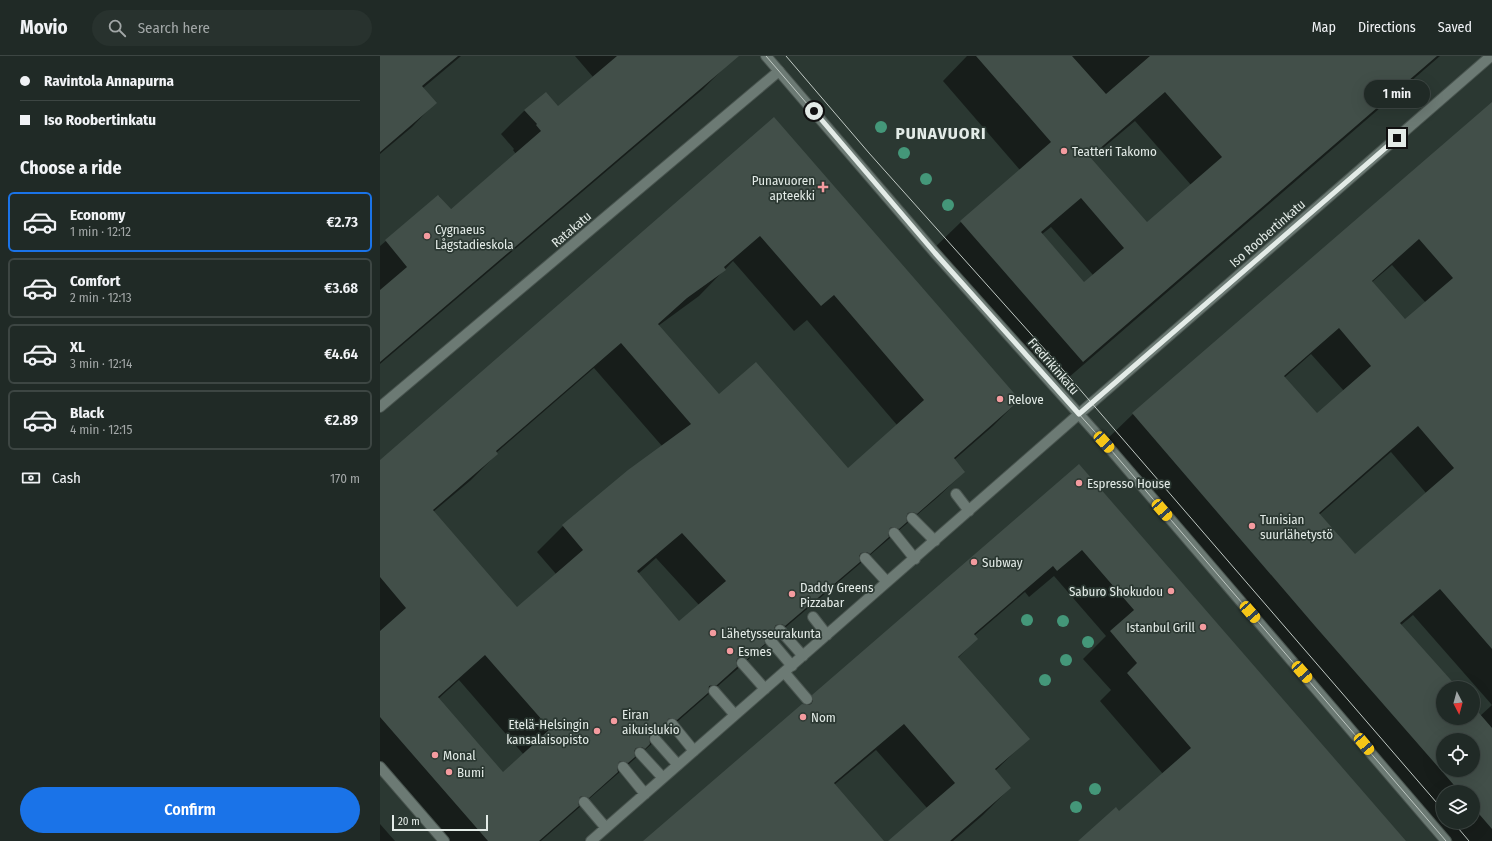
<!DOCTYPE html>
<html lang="en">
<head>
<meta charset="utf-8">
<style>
  body { margin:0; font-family:"Fira Sans Condensed",sans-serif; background:#28322e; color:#f1f3f6; height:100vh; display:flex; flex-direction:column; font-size:15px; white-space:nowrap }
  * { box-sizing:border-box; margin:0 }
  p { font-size:13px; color:#a2a7a7 }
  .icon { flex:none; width:22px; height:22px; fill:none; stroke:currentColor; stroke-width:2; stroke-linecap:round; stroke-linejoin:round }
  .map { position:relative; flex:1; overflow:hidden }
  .side { display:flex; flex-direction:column; background:#202a26; width:380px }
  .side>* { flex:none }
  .top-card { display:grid; align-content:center; height:88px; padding:0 20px; background:#202a26 }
  .needle { width:26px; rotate:174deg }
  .tools { position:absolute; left:1056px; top:625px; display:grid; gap:8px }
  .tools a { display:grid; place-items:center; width:44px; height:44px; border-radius:50%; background:#202a26; box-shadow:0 4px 16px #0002,0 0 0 1px #3d4643; font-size:20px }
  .scale { position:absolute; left:12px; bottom:10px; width:96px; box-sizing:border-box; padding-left:4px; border:2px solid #e3ebe7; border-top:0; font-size:11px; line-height:14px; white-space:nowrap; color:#e3ebe7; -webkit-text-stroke:3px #2b3832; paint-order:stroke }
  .end { position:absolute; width:18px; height:18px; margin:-9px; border:5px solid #e3ebe7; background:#111; box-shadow:0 0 0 2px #111 }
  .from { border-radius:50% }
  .bubble { position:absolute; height:28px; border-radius:14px; background:#202a26; box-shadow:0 4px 16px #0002,0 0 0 1px #3d4643; font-size:13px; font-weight:600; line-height:28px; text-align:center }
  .car { position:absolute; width:12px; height:24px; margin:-12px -6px; border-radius:5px; box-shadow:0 0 3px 1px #0007; background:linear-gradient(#f5c518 24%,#345 0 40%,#f5c518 0 76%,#345 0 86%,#f5c518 0) }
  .top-card b { display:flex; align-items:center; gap:14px; height:38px; font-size:15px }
  .top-card b+b { border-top:1px solid #3d4643 }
  .top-card i { width:10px; height:10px; background:#f1f3f6 }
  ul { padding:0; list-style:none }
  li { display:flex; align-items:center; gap:12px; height:60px; margin:0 8px 6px; padding:0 12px; border:2px solid #3d4643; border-radius:6px }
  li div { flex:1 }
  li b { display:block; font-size:15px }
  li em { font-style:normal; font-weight:600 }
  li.selected { border-color:#1a73e8 }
  li>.icon { width:36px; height:36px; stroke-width:1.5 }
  h2 { padding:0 20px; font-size:18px; line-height:48px }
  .pay { display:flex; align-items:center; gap:10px; height:44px; padding:0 20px; font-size:15px }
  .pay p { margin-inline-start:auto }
  .cta { display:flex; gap:8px; margin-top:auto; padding:8px 20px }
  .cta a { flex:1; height:46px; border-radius:24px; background:#1a73e8; color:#fff; font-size:16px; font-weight:600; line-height:46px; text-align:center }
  header { display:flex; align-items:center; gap:24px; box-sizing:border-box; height:56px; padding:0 20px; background:#202a26; border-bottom:1px solid #3d4643 }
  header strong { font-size:19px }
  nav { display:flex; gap:22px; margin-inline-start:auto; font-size:14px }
  .search { width:280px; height:36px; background:#28322e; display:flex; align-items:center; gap:10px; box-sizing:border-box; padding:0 14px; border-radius:22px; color:#a2a7a7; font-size:15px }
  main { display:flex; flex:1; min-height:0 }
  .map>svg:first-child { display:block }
  .shadow { fill:#0007; fill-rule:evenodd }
  .building { fill:#424f49; fill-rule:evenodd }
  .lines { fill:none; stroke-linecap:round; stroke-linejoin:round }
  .pedestrian-casing { stroke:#49544f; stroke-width:12 }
  .minor-casing { stroke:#49544f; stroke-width:12 }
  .tertiary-casing { stroke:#49544f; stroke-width:12 }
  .pedestrian { stroke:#6c7a74; stroke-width:10 }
  .minor { stroke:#6c7a74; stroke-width:10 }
  .tertiary { stroke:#6c7a74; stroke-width:10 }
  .tram { stroke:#c0c9c4; stroke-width:1 }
  .tree { fill:#449779 }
  .route { stroke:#e3ebe7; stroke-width:5 }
  .poi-dot { fill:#f49b9f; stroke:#2b3832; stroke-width:1.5 }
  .labels { text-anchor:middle; stroke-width:3.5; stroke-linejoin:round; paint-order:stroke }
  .poi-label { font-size:13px; fill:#e3ebe7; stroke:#2b3832; text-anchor:start }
  .street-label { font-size:13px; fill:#e3ebe7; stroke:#2b3832 }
  .district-label { font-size:17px; font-weight:bold; letter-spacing:1px; fill:#e3ebe7; stroke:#2b3832 }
</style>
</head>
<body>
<header>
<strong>Movio</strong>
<div class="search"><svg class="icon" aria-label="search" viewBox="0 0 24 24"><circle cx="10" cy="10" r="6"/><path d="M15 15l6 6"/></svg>Search here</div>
<nav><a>Map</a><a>Directions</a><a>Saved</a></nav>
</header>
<main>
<section class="side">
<div class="top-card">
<b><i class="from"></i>Ravintola Annapurna</b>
<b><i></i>Iso Roobertinkatu</b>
</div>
<h2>Choose a ride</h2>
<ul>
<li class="selected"><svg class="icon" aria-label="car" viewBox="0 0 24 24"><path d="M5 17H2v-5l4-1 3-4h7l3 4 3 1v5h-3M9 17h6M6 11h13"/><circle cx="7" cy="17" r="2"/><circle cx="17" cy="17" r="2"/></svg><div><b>Economy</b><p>1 min · 12:12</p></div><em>€2.73</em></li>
<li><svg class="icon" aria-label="car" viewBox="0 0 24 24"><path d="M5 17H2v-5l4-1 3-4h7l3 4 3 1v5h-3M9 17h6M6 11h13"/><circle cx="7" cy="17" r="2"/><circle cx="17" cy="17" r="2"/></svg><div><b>Comfort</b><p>2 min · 12:13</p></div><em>€3.68</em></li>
<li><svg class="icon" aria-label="car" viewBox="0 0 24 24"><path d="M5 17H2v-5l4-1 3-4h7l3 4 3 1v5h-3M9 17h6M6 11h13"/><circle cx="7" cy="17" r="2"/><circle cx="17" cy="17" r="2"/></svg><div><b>XL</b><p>3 min · 12:14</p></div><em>€4.64</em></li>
<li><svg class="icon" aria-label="car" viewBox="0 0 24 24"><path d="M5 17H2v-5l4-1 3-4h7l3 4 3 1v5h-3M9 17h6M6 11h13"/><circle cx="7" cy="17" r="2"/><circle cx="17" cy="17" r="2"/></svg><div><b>Black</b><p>4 min · 12:15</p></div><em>€2.89</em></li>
</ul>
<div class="pay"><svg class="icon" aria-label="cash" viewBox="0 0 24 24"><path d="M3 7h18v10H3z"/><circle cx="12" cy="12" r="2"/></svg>Cash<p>170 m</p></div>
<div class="cta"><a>Confirm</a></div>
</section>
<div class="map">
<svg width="1112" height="785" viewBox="0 0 1112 785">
  <rect width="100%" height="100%" fill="#2b3832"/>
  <path class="shadow" d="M0,0H81L43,32L55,47L32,71L0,98Z
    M195,0H339L347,9L323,33L0,308V190L59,140L70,154L136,98L133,94L134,93L121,78L145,54L178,52L213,21Z
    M587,0H1060L673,335L551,195L581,166L640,114L563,25ZM755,65L811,129L767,168L710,103ZM671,171L713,219L704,227L661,179Z
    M1112,47V785H1073L726,384L753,358ZM1012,209L1046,247L1025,265L992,226ZM931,298L964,335L937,358L904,322ZM1011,396L1046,437L975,499L939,459ZM1033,559L1112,649L1100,660L1093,651V662H1063V632H1076L1021,569ZM1063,684H1093V714H1063ZM1063,736H1093V766H1063Z
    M394,63L639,344L613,370L574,404L584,416L558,441L378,595L161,785H60L0,716V405ZM353,205L414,275L427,264L517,369L468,413L339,340L278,270L319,240ZM214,312L282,390L183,470L157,496L176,518L137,552L53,456L91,424L117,398L116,397ZM276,502L319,549L299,566L258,518ZM79,624L144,699L123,717L58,643Z
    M699,409L1025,785H700L739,756L783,718L720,645L731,634L703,603L726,580L674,520L649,541L645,536L594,580L596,583L578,602L648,683L615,715L630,732L603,759L573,785H510L547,752L496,694L454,729L503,785H265L424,649Z
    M0,768L15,785H0Z"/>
  <path class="building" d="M0,0H78L42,30L57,47L0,96Z
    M237,0H359L0,306V234L27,211L5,184L58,139L71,153L161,75L156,69L157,68L144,54L166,36L178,50Z
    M596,0H692L726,38L770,0H1057L703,306L580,165L671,86ZM785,36L842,101L767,166L710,101ZM701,142L744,192L704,226L661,176Z
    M1112,46V593L1060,533L1020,567L1078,632H1063V662H1093V650L1112,672V773L1093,751V736H1080L935,570L752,357ZM1039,183L1073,222L1025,263L992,225ZM959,272L991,310L937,357L904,320ZM1038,370L1074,412L975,498L939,457ZM1063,684H1093V714H1063Z
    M394,61L640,344L574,402L585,416L537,458L533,456L528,457L526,461L527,466L519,473L513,471L510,472L508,478L509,481L490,498L487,496L481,497L479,500L480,506L405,570L402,568L396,569L394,572L395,578H389L386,579L384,582L385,588L367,603L364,601L358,602L356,605L357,611L337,629H333L329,630L328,637L297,664L291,662L288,663L286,669L287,673L280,679L277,677L271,678L269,681L270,688L265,693L262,691L256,692L254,695L255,701L248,707L242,705L239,706L237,712L238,716L209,742L203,740L200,741L198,747L199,750L159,785H108L0,661V575L26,552L0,521V404ZM380,180L441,250L454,239L544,344L468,412L376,306L339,338L278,268L307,242L346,214L344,211ZM241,287L311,368L248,414L182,469L203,494L137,551L53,454L118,398L116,395ZM302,477L346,525L299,565L257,515ZM105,599L170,673L123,716L58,641Z
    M699,408L1026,785H698L736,751L739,755L811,692L747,617L757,607L730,575L754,554L702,494L677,515L673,510L594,578L598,583L578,601L650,683L615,713L631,732L570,785H508L575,727L524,668L454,727L504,785H263L422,648L428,649L431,648L433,645L432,639Z"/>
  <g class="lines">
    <defs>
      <path id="pedestrian" d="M576,438L589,455
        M532,462L555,485
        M514,477L535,503
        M485,502L507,526
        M433,561L447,579
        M400,574L423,600
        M390,584L412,610
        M362,607L385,633
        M404,616L427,643
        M334,635L355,659
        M292,668L314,695
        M275,683L298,709
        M260,697L283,722
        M243,711L265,738
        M204,746L226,772
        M211,785L699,358"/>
      <path id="minor" d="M0,351L399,15
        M699,358L1111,0
        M0,711L64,785"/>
      <path id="tertiary" d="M386,0L555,197L731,394L1066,785"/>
    </defs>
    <use href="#pedestrian" class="pedestrian-casing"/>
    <use href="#minor" class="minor-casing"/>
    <use href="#tertiary" class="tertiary-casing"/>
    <use href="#pedestrian" class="pedestrian"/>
    <use href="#minor" class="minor"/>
    <use href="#tertiary" class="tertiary"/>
    <path class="tram" d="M386,0L555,197L731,394L1066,785
      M406,0L489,97L684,315L1063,754
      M1073,766L1089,785"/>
  </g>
  <g class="tree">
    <circle cx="501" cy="71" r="6"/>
    <circle cx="524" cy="97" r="6"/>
    <circle cx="546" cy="123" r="6"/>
    <circle cx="568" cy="149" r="6"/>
    <circle cx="647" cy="564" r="6"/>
    <circle cx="683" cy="565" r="6"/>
    <circle cx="708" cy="586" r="6"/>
    <circle cx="686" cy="604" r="6"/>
    <circle cx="665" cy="624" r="6"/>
    <circle cx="715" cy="733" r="6"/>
    <circle cx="696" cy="751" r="6"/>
  </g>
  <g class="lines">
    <path class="route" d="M434,55L555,197L699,358L1017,82"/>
  </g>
  <g class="poi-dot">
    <circle cx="684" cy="95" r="4"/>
    <path d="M441 125h4v4h4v4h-4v4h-4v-4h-4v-4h4z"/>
    <circle cx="47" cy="180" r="4"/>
    <circle cx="620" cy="343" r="4"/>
    <circle cx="699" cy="427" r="4"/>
    <circle cx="872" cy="470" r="4"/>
    <circle cx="594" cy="506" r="4"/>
    <circle cx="791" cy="535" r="4"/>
    <circle cx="412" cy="538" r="4"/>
    <circle cx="823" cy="571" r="4"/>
    <circle cx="333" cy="577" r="4"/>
    <circle cx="350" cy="595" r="4"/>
    <circle cx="423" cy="661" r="4"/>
    <circle cx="234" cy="665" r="4"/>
    <circle cx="217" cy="675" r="4"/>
    <circle cx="55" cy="699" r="4"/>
    <circle cx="69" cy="716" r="4"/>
  </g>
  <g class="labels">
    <g class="poi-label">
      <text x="692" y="100">Teatteri Takomo</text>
      <text x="435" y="129" text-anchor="end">Punavuoren<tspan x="435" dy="15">apteekki</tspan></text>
      <text x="55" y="178">Cygnaeus<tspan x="55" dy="15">Lågstadieskola</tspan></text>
      <text x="628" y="348">Relove</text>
      <text x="707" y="432">Espresso House</text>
      <text x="880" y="468">Tunisian<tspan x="880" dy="15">suurlähetystö</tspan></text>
      <text x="602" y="511">Subway</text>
      <text x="420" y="536">Daddy Greens<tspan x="420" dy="15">Pizzabar</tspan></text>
      <text x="783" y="540" text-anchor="end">Saburo Shokudou</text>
      <text x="815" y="576" text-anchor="end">Istanbul Grill</text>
      <text x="341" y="582">Lähetysseurakunta</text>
      <text x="358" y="600">Esmes</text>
      <text x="242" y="663">Eiran<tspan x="242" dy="15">aikuislukio</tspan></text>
      <text x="431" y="666">Nom</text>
      <text x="209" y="673" text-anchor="end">Etelä-Helsingin<tspan x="209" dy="15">kansalaisopisto</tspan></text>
      <text x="63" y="704">Monal</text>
      <text x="77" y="721">Bumi</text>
    </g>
    <g class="street-label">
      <text transform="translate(191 173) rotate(-40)" y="5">Ratakatu</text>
      <text transform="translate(887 177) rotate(-41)" y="5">Iso Roobertinkatu</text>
      <text transform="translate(674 310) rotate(49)" y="5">Fredrikinkatu</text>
    </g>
    <g class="district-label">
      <text x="561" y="83">PUNAVUORI</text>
    </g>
  </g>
</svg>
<div class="tools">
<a><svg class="needle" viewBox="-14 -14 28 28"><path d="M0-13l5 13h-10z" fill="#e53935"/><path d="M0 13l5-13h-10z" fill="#a2a7a7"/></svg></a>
<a><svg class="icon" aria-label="locate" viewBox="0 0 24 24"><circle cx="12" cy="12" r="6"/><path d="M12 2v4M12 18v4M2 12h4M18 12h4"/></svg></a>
<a><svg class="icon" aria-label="layers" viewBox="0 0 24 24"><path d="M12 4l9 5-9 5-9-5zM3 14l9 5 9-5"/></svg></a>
</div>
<div class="scale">20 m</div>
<i class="end from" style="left:434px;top:55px"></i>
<i class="end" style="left:1017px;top:82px"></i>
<div class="bubble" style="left:984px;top:24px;width:66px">1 min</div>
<i class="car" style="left:724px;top:386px;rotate:138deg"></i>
<i class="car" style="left:782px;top:454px;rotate:139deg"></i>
<i class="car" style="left:870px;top:556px;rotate:139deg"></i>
<i class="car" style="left:922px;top:616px;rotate:139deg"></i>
<i class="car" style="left:984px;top:688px;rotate:140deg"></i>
</div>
</main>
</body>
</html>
